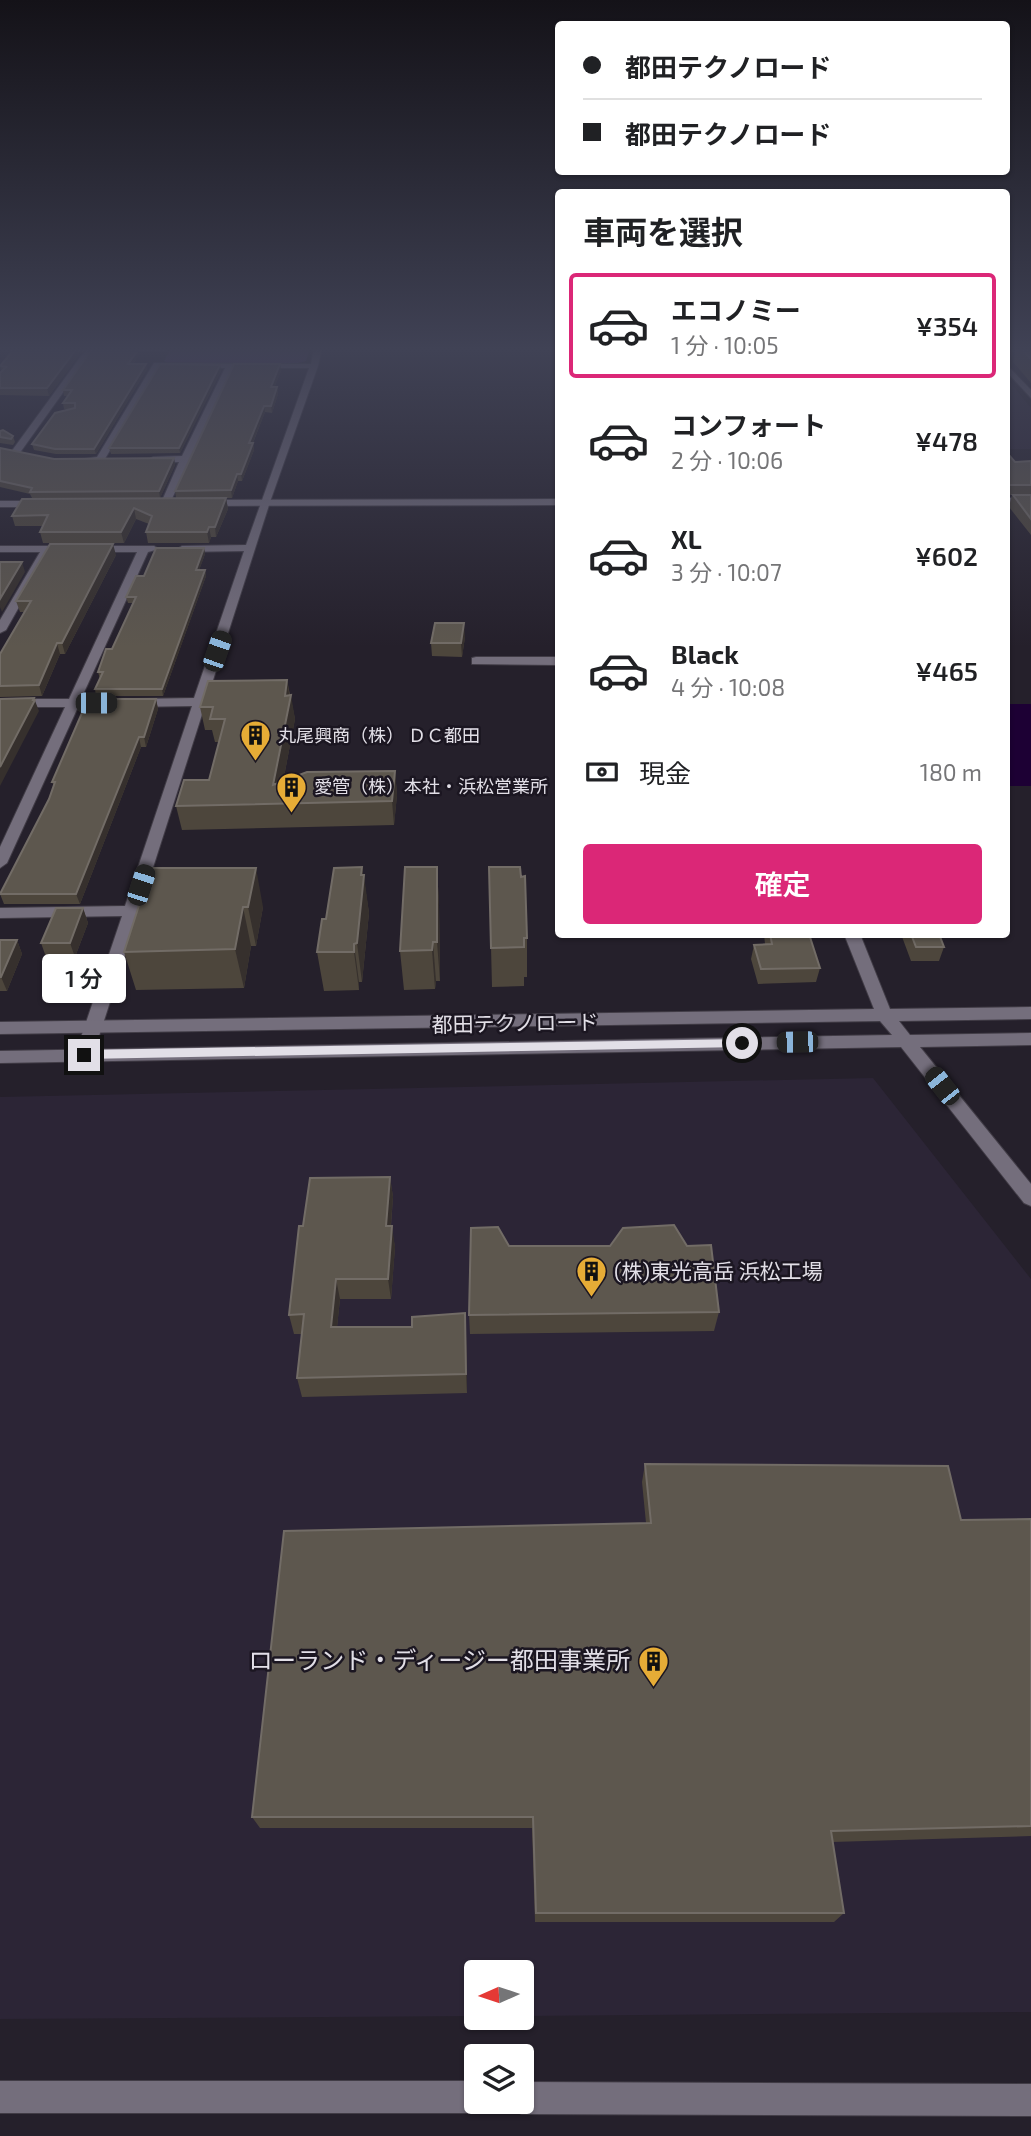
<!DOCTYPE html>
<html lang="ja">
<head>
<meta charset="utf-8">
<style>
  body { margin:0; font-family:"Exo 2","Noto Sans JP",sans-serif; background:#f6f6f6; color:#202124; height:100vh; display:flex; flex-direction:column; font-size:26px; white-space:nowrap }
  * { box-sizing:border-box; margin:0 }
  p { font-size:23px; color:#757577 }
  .icon { flex:none; width:38px; height:38px; fill:none; stroke:currentColor; stroke-width:2; stroke-linecap:round; stroke-linejoin:round }
  .map { position:relative; flex:1; overflow:hidden }
  .panel { position:absolute; left:555px; top:189px; width:455px; height:749px; display:flex; flex-direction:column; background:#fff; border-radius:7px; box-shadow:0 2px 5px #0004 }
  .panel>* { flex:none }
  .banner { position:absolute; left:555px; top:21px; width:455px; height:154px; border-radius:7px; box-shadow:0 2px 5px #0004; display:grid; align-content:center; height:154px; padding:0 28px; background:#fff }
  .needle { width:46px; rotate:267deg }
  .fabs { position:absolute; left:464px; top:1960px; display:grid; gap:14px }
  .fabs a { display:grid; place-items:center; width:70px; height:70px; border-radius:7px; background:#fff; box-shadow:0 2px 5px #0004; font-size:35px }
  .end { position:absolute; width:32px; height:32px; margin:-16px; border:9px solid #e2dfe7; background:#111; box-shadow:0 0 0 4px #111 }
  .from { border-radius:50% }
  .bubble { position:absolute; height:49px; border-radius:7px; background:#fff; box-shadow:0 2px 5px #0004; font-size:23px; font-weight:600; line-height:49px; text-align:center }
  .car { position:absolute; width:21px; height:42px; margin:-21px -10px; border-radius:9px; box-shadow:0 0 5px 2px #0007; background:linear-gradient(#222 24%,#8ab4d8 0 40%,#222 0 76%,#8ab4d8 0 86%,#222 0) }
  .banner b { display:flex; align-items:center; gap:24px; height:66px; font-size:26px }
  .banner b+b { border-top:2px solid #e0e0e0 }
  .banner i { width:18px; height:18px; background:#202124 }
  ul { padding:0; list-style:none }
  li { display:flex; align-items:center; gap:21px; height:105px; margin:0 14px 10px; padding:0 14px; border:4px solid transparent; border-radius:7px }
  li div { flex:1 }
  li b { display:block; font-size:26px }
  li em { font-style:normal; font-weight:600 }
  li.selected { border-color:#db2777 }
  li>.icon { width:63px; height:63px; stroke-width:1.5 }
  h2 { padding:0 28px; font-size:32px; line-height:84px }
  .pay { display:flex; align-items:center; gap:18px; height:77px; padding:0 28px; font-size:26px }
  .pay p { margin-inline-start:auto }
  .primary-button { display:flex; gap:14px; margin-top:auto; padding:14px 28px }
  .primary-button a { flex:1; height:80px; border-radius:7px; background:#db2777; color:#fff; font-size:28px; font-weight:600; line-height:80px; text-align:center }
  .map>svg:first-child { display:block }
  .built { fill:#2c2536 }
  .green { fill:#4f2e72 }
  .water { fill:#1d0034 }
  .lines { fill:none; stroke-linecap:round; stroke-linejoin:round }
  .minor-casing { stroke:#413c46; stroke-width:2 }
  .tertiary-casing { stroke:#413c46; stroke-width:2 }
  .minor { fill:#746e7c; fill-rule:evenodd }
  .tertiary { fill:#746e7c; fill-rule:evenodd }
  .wall { fill:#4d463c }
  .shaded-wall { fill:#36302d }
  .building { fill:#5d574e; stroke:#726c66; stroke-width:2 }
  .route { fill:#e2dfe7 }
  .labels { text-anchor:middle; stroke-width:5; stroke-linejoin:round; paint-order:stroke }
  .far-poi-label { font-size:18px; fill:#e2dfe7; stroke:#1b1621; text-anchor:start }
  .street-label { font-size:21px; fill:#e2dfe7; stroke:#1b1621 }
  .poi-label { font-size:21px; fill:#e2dfe7; stroke:#1b1621; text-anchor:start }
  .near-poi-label { font-size:24px; fill:#e2dfe7; stroke:#1b1621; text-anchor:end }
</style>
</head>
<body>
<div class="map">
<svg width="1031" height="2136" viewBox="0 0 1031 2136">
  <rect width="100%" height="100%" fill="#25202b"/>
  <path class="built" d="M1006,377L1031,408V449H1006Z
    M873,1078L1031,1279V2012L522,2016V1972H476V2016L0,2019V1097Z"/>
  <path class="green" d="M171,348H310L306,361L298,363H169L164,361Z"/>
  <path class="water" d="M1006,704H1031V786H1006Z"/>
  <g class="lines">
    <defs>
      <path id="minor" d="M9,348H168L169,349L165,351L92,352L19,454L16,455L11,452L84,352H12Z
        M314,348H322L318,366L270,502L93,1055L90,1059H78L75,1055L122,916L0,918V908L125,906L192,706L133,707L127,703L133,699L194,698L244,551L182,552L177,549L182,546L246,545L309,368H233L169,505L161,503L179,462L153,463L148,460L153,457L182,456L225,368L160,367L103,462L77,464L72,461L97,457L154,363L311,364Z
        M0,546H154L159,549L148,552L81,699L90,703L78,707L7,863L0,868V847L65,707H0V699H69L137,552H50L6,630L0,633V620L40,552H0Z
        M476,657H558V665L472,664V658Z"/>
      <path id="tertiary" d="M1006,364L1031,390V398L1006,371Z
        M1006,498H1031V504H1006Z
        M558,499V505L205,506L200,503L205,500Z
        M0,501H40L45,504L40,507H0Z
        M844,934H860L890,1009L1031,1007V1019L899,1021L910,1035L1031,1033V1045L920,1047L1031,1184V1206L1024,1203L901,1047L0,1063V1051L892,1035L880,1021L0,1034V1022L874,1009Z
        M0,2081H476V2102H490L487,2108L476,2113H0Z
        M522,2082L1031,2084V2116L522,2114L511,2109L508,2102H522Z"/>
    </defs>
    <use href="#minor" class="minor-casing"/>
    <use href="#tertiary" class="tertiary-casing"/>
    <use href="#minor" class="minor"/>
    <use href="#tertiary" class="tertiary"/>
  </g>
  <path class="wall" d="M77,348L79,355L49,396L0,395V373L1,372L0,366Z
    M1016,348H1031V383L1013,362Z
    M139,349L140,354L133,364L147,369L96,454H56L34,450L32,444L71,409H64L63,403L68,396H64L63,390Z
    M221,371L180,453L111,454L109,448Z
    M281,371L274,387H277L278,394L272,413L265,412L253,443L254,450L242,481H238L232,498H176L175,491Z
    M0,431L13,436L15,442L13,445L0,443Z
    M0,448L54,459L174,458L175,465L160,498H32L30,494L0,487Z
    M1006,454L1015,462L1031,461V535L1009,507L1012,495H1006Z
    M226,498L228,509L216,537H211L209,543H148L146,532L149,524L136,519L124,543H43L40,532L43,526H15L12,516Z
    M204,548L205,554L199,570H205L206,576L163,696H96L95,689L100,679L98,672L112,649L133,603H128L126,597L144,576Z
    M116,555L65,654H60L42,696L0,697V654L25,612H20L16,601Z
    M465,637L462,657L432,656L431,643Z
    M287,680L295,719L283,782L395,771L397,795L394,825L182,830L176,806L209,780L219,742H215L212,730H205L200,707Z
    M156,699L158,709L146,747H141L80,904H4L0,894L49,799L54,786L52,782Z
    M362,867L369,913L362,982H359V990L324,991L317,952L326,919Z
    M437,867L439,905L440,981H436L435,989L404,990L400,951Z
    M489,867L527,938V977H524V986L492,987Z
    M151,868L263,907L256,946H251L244,988L136,990L124,952Z
    M83,908L88,923L75,957H46L41,943Z
    M764,934H809L820,968L816,982L758,984L751,959L754,945L765,944Z
    M901,934H939L944,947L939,961H911Z
    M0,940H17L22,954L7,991H0Z
    M390,1177L393,1197L391,1226L395,1247L391,1299H340L337,1327L466,1333L467,1393L302,1397L297,1378L302,1334H294L289,1315L303,1226Z
    M509,1246L719,1312L714,1331L470,1334L469,1315Z
    M645,1464L961,1520L1031,1519V1836L832,1842L844,1913L834,1922H535L532,1828H260L252,1817L646,1523L642,1482Z"/>
  <path class="shaded-wall" d="M77,348L79,355L49,396L47,388Z
    M139,349L140,354L129,369L128,364Z
    M146,364L147,369L96,454L94,449Z
    M280,364L281,371L272,394L271,387Z
    M220,365L221,371L180,453L179,448Z
    M277,387L278,394L272,413L271,406Z
    M264,406L265,412L250,450L249,443Z
    M253,443L254,450L242,481L241,474Z
    M174,458L175,465L160,498L159,491Z
    M237,474L238,481L232,498L231,490Z
    M226,498L228,509L216,537L215,527Z
    M134,508L136,519L124,543L121,532Z
    M209,527L211,537L209,543L207,532Z
    M113,544L116,555L65,654L62,643Z
    M204,548L205,554L197,576L196,570Z
    M22,562L25,572L2,612L0,607V599Z
    M205,570L206,576L163,696L162,689Z
    M464,623L465,637L462,657L461,643Z
    M57,643L60,654L42,696L39,685Z
    M287,680L290,700L291,695L295,719L279,803L273,785Z
    M34,698L39,711L0,786V767Z
    M156,699L158,709L146,747L144,737Z
    M139,737L141,747L80,904L76,894Z
    M395,771L397,795L394,825L392,801Z
    M362,867L364,881V875L369,913L362,982L357,943Z
    M437,867L439,905L440,981L437,942Z
    M256,868L263,907L256,946L248,907Z
    M243,907L251,946L244,988L235,949Z
    M83,908L88,923L75,957L70,943Z
    M17,940L22,954L7,991L1,977Z
    M433,942L436,981L435,989L432,950Z
    M354,944L359,982V990L354,952Z
    M390,1177L393,1197L389,1246L386,1226Z
    M392,1226L395,1247L391,1299L388,1279Z
    M336,1279L340,1299L335,1346L331,1327Z
    M465,1313L466,1333L467,1393L466,1374Z"/>
  <path class="building" d="M15,348H77L47,388H0V373L6,367L0,366Z
    M1021,348H1031V359Z
    M92,349H139L128,364H146L94,449H55L32,444L55,413L75,408V403H63L72,390H63Z
    M160,364L220,365L179,448H109Z
    M234,364H280L271,387H277L271,406H264L249,443H253L241,474H237L231,490L175,491Z
    M3,430L13,436L11,439L0,437V431Z
    M0,448L54,459L174,458L159,491L30,492L32,488L0,481Z
    M1006,454H1008L1015,462L1031,461V485H1009L1006,488Z
    M1013,495H1031V519Z
    M226,498L215,527H209L207,532H146L152,516L134,508L121,532H40L48,515L12,516L22,499Z
    M50,544H113L62,643H57L39,685L0,686V654L31,601H16Z
    M156,548H204L196,570H205L162,689H95L103,672H98L106,649H112L136,597H126L136,576H144Z
    M0,562H22L0,599Z
    M435,623H464L461,643H431Z
    M287,680L285,696L291,695L273,785L307,772L395,771L392,801L176,806L184,780H209L225,719H210L213,707H200L208,681Z
    M34,698L33,700H35L0,767V699Z
    M88,699H156L144,737H139L76,894H0L49,799L55,782H52Z
    M362,867L361,875H364L357,943L354,944V952H317L322,919H326L334,868Z
    M405,867H437V942H433L432,950L400,951Z
    M489,867H520L521,877L525,876L527,938H524V947L491,948Z
    M151,868H256L248,907H243L235,949L124,952Z
    M56,908H83L70,943H41Z
    M770,934H809L820,968L761,969L754,945L772,944Z
    M911,934H939L944,947H916Z
    M0,940H17L1,977H0Z
    M390,1177L386,1226H392L388,1279H336L331,1327H412V1317L465,1313L466,1374L297,1378L304,1314L289,1315L299,1226H303L310,1178Z
    M674,1225L687,1246L711,1245L719,1312L469,1315L471,1228L498,1227L509,1246H610L623,1228Z
    M645,1464L948,1466L961,1520L1031,1519V1826L831,1831L844,1913H536L533,1817H252L284,1531L651,1523Z"/>
  <linearGradient id="sky" x2="0" y2="1"><stop stop-color="#141218"/><stop offset="0.54" stop-color="#404255"/><stop offset="1" stop-color="#404255" stop-opacity="0"/></linearGradient>
  <rect width="1031" height="647" fill="url(#sky)"/>
  <path class="route" d="M742,1039L748,1043L742,1047L84,1059L78,1055L84,1050Z"/>
  <defs>
    <symbol id="building-pin" viewBox="-11 -11 22 30"><path d="M0 17L-7.5 6A9.5 9.5 0 1 1 7.5 6Z" fill="#e6ac36" stroke="#1b1621"/><path d="M-4-6H4V6H1V3H-1V6H-4ZM-2.5-4.3h1.7v1.8h-1.7ZM.8-4.3h1.7v1.8H.8ZM-2.5-1h1.7V.8h-1.7ZM.8-1h1.7V.8H.8Z" fill="#111"/></symbol>
  </defs>
  <g fill-rule="evenodd">
    <use href="#building-pin" x="238" y="718" width="35" height="47"/>
    <use href="#building-pin" x="274" y="770" width="35" height="47"/>
    <use href="#building-pin" x="574" y="1254" width="35" height="47"/>
    <use href="#building-pin" x="636" y="1644" width="35" height="47"/>
  </g>
  <g class="labels">
    <g class="far-poi-label">
      <text x="278" y="742">丸尾興商（株） ＤＣ都田</text>
      <text x="314" y="793">愛管（株）本社・浜松営業所</text>
    </g>
    <g class="street-label">
      <text transform="translate(515 1024) rotate(-1)" y="7">都田テクノロード</text>
    </g>
    <g class="poi-label">
      <text x="614" y="1279">(株)東光高岳 浜松工場</text>
    </g>
    <g class="near-poi-label">
      <text x="630" y="1669">ローランド・ディージー都田事業所</text>
    </g>
  </g>
</svg>
<div class="fabs">
<a><svg class="needle" viewBox="-14 -14 28 28"><path d="M0-13l5 13h-10z" fill="#e53935"/><path d="M0 13l5-13h-10z" fill="#757577"/></svg></a>
<a><svg class="icon" aria-label="layers" viewBox="0 0 24 24"><path d="M12 4l9 5-9 5-9-5zM3 14l9 5 9-5"/></svg></a>
</div>
<i class="end from" style="left:742px;top:1043px"></i>
<i class="end" style="left:84px;top:1055px"></i>
<div class="bubble" style="left:42px;top:954px;width:84px">1 分</div>
<i class="car" style="left:217px;top:651px;rotate:19deg"></i>
<i class="car" style="left:96px;top:703px;rotate:90deg"></i>
<i class="car" style="left:141px;top:885px;rotate:18deg"></i>
<i class="car" style="left:797px;top:1042px;rotate:269deg"></i>
<i class="car" style="left:942px;top:1086px;rotate:322deg"></i>
<div class="banner">
<b><i class="from"></i>都田テクノロード</b>
<b><i></i>都田テクノロード</b>
</div>
<section class="panel">
<h2>車両を選択</h2>
<ul>
<li class="selected"><svg class="icon" aria-label="car" viewBox="0 0 24 24"><path d="M5 17H2v-5l4-1 3-4h7l3 4 3 1v5h-3M9 17h6M6 11h13"/><circle cx="7" cy="17" r="2"/><circle cx="17" cy="17" r="2"/></svg><div><b>エコノミー</b><p>1 分 · 10:05</p></div><em>¥354</em></li>
<li><svg class="icon" aria-label="car" viewBox="0 0 24 24"><path d="M5 17H2v-5l4-1 3-4h7l3 4 3 1v5h-3M9 17h6M6 11h13"/><circle cx="7" cy="17" r="2"/><circle cx="17" cy="17" r="2"/></svg><div><b>コンフォート</b><p>2 分 · 10:06</p></div><em>¥478</em></li>
<li><svg class="icon" aria-label="car" viewBox="0 0 24 24"><path d="M5 17H2v-5l4-1 3-4h7l3 4 3 1v5h-3M9 17h6M6 11h13"/><circle cx="7" cy="17" r="2"/><circle cx="17" cy="17" r="2"/></svg><div><b>XL</b><p>3 分 · 10:07</p></div><em>¥602</em></li>
<li><svg class="icon" aria-label="car" viewBox="0 0 24 24"><path d="M5 17H2v-5l4-1 3-4h7l3 4 3 1v5h-3M9 17h6M6 11h13"/><circle cx="7" cy="17" r="2"/><circle cx="17" cy="17" r="2"/></svg><div><b>Black</b><p>4 分 · 10:08</p></div><em>¥465</em></li>
</ul>
<div class="pay"><svg class="icon" aria-label="cash" viewBox="0 0 24 24"><path d="M3 7h18v10H3z"/><circle cx="12" cy="12" r="2"/></svg>現金<p>180 m</p></div>
<div class="primary-button"><a>確定</a></div>
</section>
</div>
</body>
</html>
